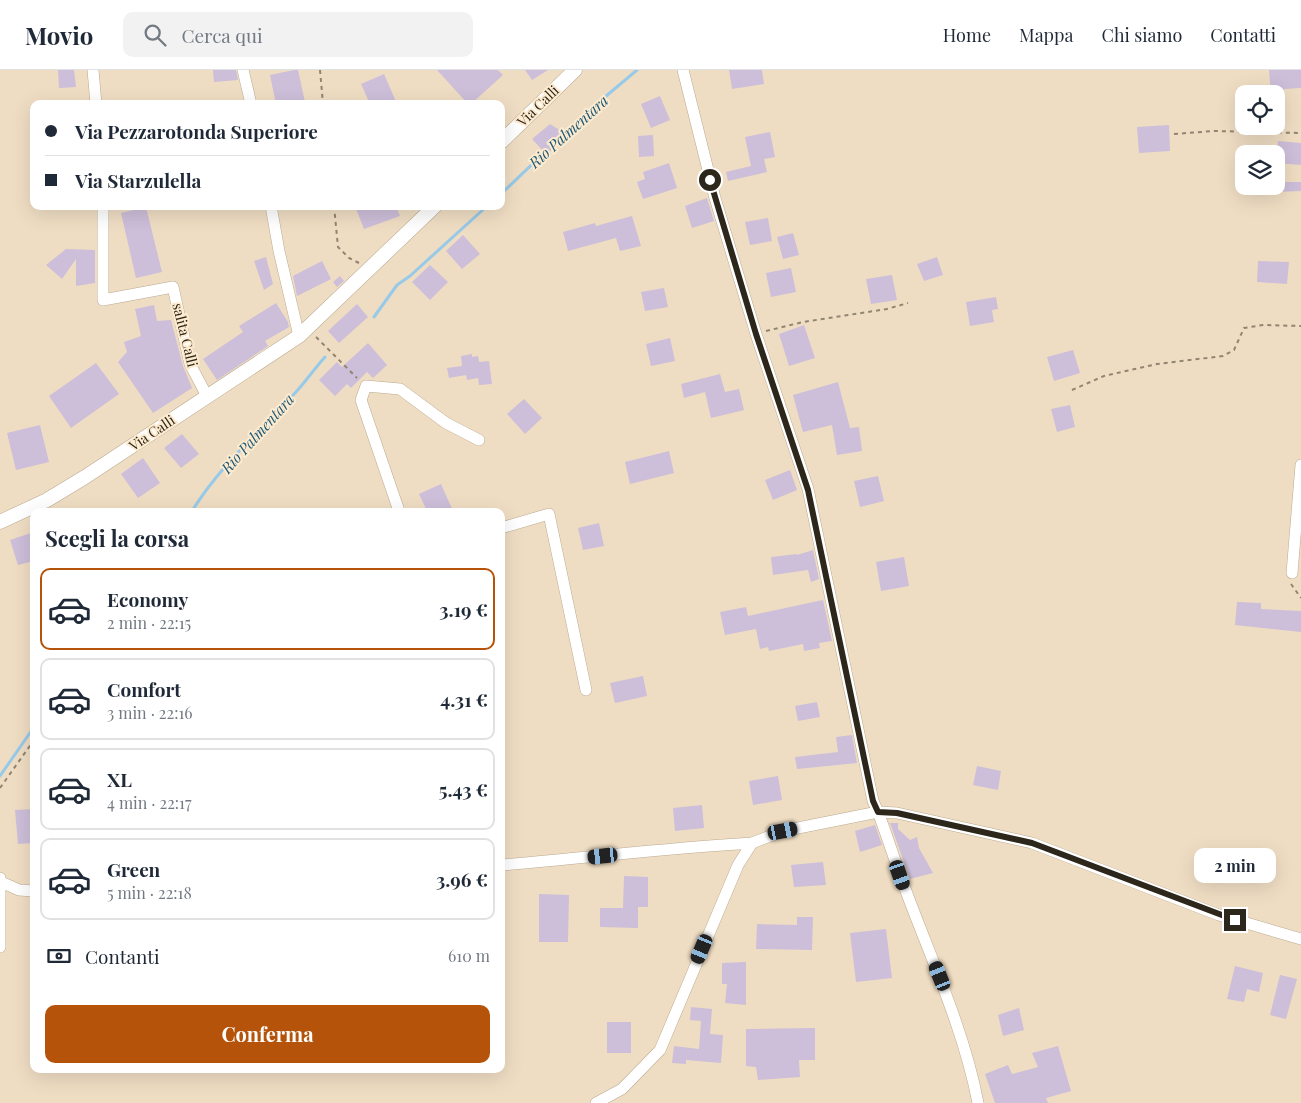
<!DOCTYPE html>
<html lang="it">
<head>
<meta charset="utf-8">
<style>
  body { margin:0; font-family:"Playfair Display",serif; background:#f2f2f3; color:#1f2937; height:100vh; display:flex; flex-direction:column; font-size:19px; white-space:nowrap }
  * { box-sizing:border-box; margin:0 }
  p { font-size:16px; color:#747a83 }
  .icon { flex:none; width:28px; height:28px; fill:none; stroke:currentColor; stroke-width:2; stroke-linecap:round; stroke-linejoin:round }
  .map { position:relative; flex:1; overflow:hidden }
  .details { position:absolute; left:30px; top:438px; width:475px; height:565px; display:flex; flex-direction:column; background:#fff; border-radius:10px; box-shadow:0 5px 20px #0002 }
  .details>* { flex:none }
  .hud { position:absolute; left:30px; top:30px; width:475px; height:110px; border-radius:10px; box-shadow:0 5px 20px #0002; display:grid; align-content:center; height:110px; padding:0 15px; background:#fff }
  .controls { position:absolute; left:1235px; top:15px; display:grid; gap:10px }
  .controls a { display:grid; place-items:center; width:50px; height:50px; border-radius:10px; background:#fff; box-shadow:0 5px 20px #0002; font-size:25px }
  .end { position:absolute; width:22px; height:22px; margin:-11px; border:6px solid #2c261b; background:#fff; box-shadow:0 0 0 2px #fff }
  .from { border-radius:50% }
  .bubble { position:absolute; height:35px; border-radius:10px; background:#fff; box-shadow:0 5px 20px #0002; font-size:16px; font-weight:700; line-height:35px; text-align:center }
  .car { position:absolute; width:15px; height:30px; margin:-15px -8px; border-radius:6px; box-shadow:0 0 4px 1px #0007; background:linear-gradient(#222 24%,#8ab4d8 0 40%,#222 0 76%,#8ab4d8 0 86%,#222 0) }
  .hud b { display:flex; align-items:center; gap:18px; height:48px; font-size:19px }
  .hud b+b { border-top:1px solid #e0e1e3 }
  .hud i { width:12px; height:12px; background:#1f2937 }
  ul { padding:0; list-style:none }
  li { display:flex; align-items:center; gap:15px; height:82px; margin:0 10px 8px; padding:0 5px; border:2px solid #e0e1e3; border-radius:10px }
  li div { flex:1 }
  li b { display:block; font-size:19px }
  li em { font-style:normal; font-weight:700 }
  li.active { border-color:#b45309 }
  li>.icon { width:45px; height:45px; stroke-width:1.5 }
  h2 { padding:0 15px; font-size:22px; line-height:60px }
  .pay { display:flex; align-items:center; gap:12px; height:55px; padding:0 15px; font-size:19px }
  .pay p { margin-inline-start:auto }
  .cta { display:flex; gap:10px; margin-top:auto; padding:10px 15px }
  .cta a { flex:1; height:58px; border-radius:10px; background:#b45309; color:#fff; font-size:20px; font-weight:700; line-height:58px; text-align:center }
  header { display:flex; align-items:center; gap:30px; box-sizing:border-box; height:70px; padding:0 25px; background:#fff; border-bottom:1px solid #e0e1e3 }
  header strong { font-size:24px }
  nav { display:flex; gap:28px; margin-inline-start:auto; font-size:18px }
  .search { width:350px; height:45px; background:#f2f2f3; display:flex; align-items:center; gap:12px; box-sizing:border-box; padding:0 18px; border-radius:10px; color:#747a83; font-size:19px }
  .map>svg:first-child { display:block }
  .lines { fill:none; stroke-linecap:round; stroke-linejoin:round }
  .stream { stroke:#97c9e8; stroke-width:3 }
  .building { fill:#cdbed9 }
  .minor-casing { stroke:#bbaa90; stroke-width:12 }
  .major-casing { stroke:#bbaa90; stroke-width:15 }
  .path { stroke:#918572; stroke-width:2; stroke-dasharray:4 4; stroke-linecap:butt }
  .minor { stroke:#fff; stroke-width:11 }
  .major { stroke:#fff; stroke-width:14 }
  .route { stroke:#2c261b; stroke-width:6 }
  .labels { text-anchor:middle; stroke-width:4; stroke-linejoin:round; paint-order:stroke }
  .street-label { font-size:14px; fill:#2c261b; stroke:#fdebcf }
  .water-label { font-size:15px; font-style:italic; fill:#1d5877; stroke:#fdebcf }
</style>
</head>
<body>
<header>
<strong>Movio</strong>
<div class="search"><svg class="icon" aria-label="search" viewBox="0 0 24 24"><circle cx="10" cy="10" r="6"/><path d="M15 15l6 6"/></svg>Cerca qui</div>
<nav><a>Home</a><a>Mappa</a><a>Chi siamo</a><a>Contatti</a></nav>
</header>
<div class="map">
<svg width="1301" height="1033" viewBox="0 0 1301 1033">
  <rect width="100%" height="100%" fill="#efddc3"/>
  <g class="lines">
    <path class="stream" d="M563,66L593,37L637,0
      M501,124L547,80
      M374,247L397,215L410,206L487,136
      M192,441C220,396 260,361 296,322C306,311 315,298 325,287
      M0,706L34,657"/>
  </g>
  <path class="building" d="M58,0H74L76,17L59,18Z
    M213,0H236L238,10L214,12Z
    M294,0H298L305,32L295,34H276L270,5Z
    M437,0H498L503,5L471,34H468Z
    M525,0H548L532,10Z
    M729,0H762L764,14L732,19Z
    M1269,0H1301V18L1284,19L1285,34L1276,35V24H1271Z
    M384,4L397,34H370L361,14Z
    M660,26L670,50L651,58L641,34Z
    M550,54L566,64L547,85L532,69Z
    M1169,55L1170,81L1139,83L1137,57Z
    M770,62L775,87L764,89L767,102L728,111L726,102L751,96L745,67Z
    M653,65L654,86L639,87L638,66Z
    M1278,71L1301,73V95L1276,93Z
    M669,93L677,118L643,129L637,112L645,109L643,102Z
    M1276,112H1301V121L1276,122Z
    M707,128L714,151L692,158L685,136Z
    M355,136H396L400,146L364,159Z
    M146,137L162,202L136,208L121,143Z
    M632,146L641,176L620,181L616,168L568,181L563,162L595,153L596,156Z
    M768,148L772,171L750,175L745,152Z
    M793,163L799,185L783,189L777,167Z
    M463,165L480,184L462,199L446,181Z
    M66,179L95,180V213L76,216V189L62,209L46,195Z
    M266,187L273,214L264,220L254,191Z
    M937,187L943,205L924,211L917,194Z
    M322,191L331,209L297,226L293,206Z
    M1258,191L1289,192L1287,214L1257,212Z
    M430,195L448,212L430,230L412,212Z
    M791,198L796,222L771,227L766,203Z
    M892,205L897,230L871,234L866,209Z
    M340,206L344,211L337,217L333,212Z
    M664,218L668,237L645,241L641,222Z
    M996,227L998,239L992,240L994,252L970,256L966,232Z
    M276,233L288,252L289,257L265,271L268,276L217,310L203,289L243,262L239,256Z
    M357,234L368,247L339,273L328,261Z
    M154,235L157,251L171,250L183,296L192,318L153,343L118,292L127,282L124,272L141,266L135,239Z
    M804,255L815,288L789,296L779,264Z
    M670,268L675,291L651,296L646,274Z
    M368,273L387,295L373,308L367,302L351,318L347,314L335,326L319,310L337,292L342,297Z
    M1073,280L1080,303L1054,311L1047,287Z
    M472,284V287L478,286L479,292L489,291L492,314L479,315L478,308L467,310L466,305L449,308L447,298L462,296L461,286Z
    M96,293L119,324L71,358L49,326Z
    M720,304L725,322L739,319L744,340L711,348L705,322L684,328L681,314Z
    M838,312L850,358L859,357L862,381L837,385L832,355L803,362L793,325Z
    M524,329L542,348L525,364L507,344Z
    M1070,335L1075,357L1057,362L1051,339Z
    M40,355L49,392L16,400L7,363Z
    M182,364L199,384L181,398L164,378Z
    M669,381L674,403L630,414L625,392Z
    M143,388L160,413L138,428L121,404Z
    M790,400L797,420L773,430L765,410Z
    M878,406L884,431L860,437L854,411Z
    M441,414L453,441H427L419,424Z
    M599,453L604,476L583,480L578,458Z
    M34,462V491L18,495L10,470Z
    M813,480L819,509L811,512L808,500L773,505L771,487L797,484V485Z
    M904,487L909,516L881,521L876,492Z
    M823,530L832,571L819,573L820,578L804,581L803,574L769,581L768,577L760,579L756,559L725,565L720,542L746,537L748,546Z
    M1237,532L1261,533V539L1301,541V562L1235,555Z
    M643,606L647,626L615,633L610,613Z
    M817,632L820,647L798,651L795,636Z
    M852,665L857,693L797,699L795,687L838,682L836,667Z
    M977,696L1001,701L998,720L973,715Z
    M778,706L782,730L753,735L749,711Z
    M702,735L704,758L675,761L673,738Z
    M34,739V773L18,774L15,740Z
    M890,753H898V759L910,770L917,767L919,778L933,803L910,809Z
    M875,755L882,775L860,782L855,761Z
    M823,792L826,815L794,817L791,795Z
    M624,806L648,807V837H638V858L600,857V838H623Z
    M539,824L569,825L568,872H539Z
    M797,847H813L812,880L756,879L757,854L797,855Z
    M886,859L892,908L856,912L850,863Z
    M746,892V935L725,933L727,914H722V893Z
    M1235,896L1263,903L1259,922L1247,919L1244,932L1227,929Z
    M1280,905L1297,909L1286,949L1270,945Z
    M691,937L712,939L710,964L723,965L721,993L686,990V994L672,993L674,976L699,979L701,951L690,950Z
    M1019,938L1024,960L1003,966L998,945Z
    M607,952H631V983H607Z
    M815,958V990H799L800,1007L758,1010L756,997L746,996V959Z
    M1058,976L1071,1021L1046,1028L1048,1033H995L985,1004L1008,995L1012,1004L1038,997L1032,983Z"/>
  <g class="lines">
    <defs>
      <path id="minor" d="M93,0L96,34
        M243,0L251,34
        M683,0L715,128L756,264L808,419L873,731L878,742C888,768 896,795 906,821C932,891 964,960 978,1033
        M103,136V230L173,217L190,294L207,326
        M271,136L279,181L299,266
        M399,441L361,330L366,316L400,319L446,353L479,370
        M501,458L549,444L586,620
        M1292,503L1301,395
        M501,795C585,788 668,778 752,773
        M0,808V877
        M1,812L19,820L34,821
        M596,1033L622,1019L660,980L738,795L752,773L783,761L878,742L897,743L1032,773L1219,845L1301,869"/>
      <path id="major" d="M501,72L575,0
        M0,452L47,430L85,407L299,266L435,136"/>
    </defs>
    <use href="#minor" class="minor-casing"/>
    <use href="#major" class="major-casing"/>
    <path class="path" d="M320,0L323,34
      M1174,64L1214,61L1301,63
      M334,136L338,177L349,188L359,193
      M766,261L803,252L887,239L908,233
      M316,267L357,308
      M1072,320L1104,306L1157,294L1223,286L1234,280L1244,258L1263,255L1301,256
      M1291,514L1301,528
      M0,718L34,670"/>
    <use href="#minor" class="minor"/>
    <use href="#major" class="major"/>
  </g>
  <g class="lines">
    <path class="route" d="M710,110L756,264L808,420L873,731L878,742L897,743L1032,773L1235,850"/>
  </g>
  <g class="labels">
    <g class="street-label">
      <text transform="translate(538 36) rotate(-44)" y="5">Via Calli</text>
      <text transform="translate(185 265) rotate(76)" y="5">salita Calli</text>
      <text transform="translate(152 363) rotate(-34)" y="5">Via Calli</text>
    </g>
    <g class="water-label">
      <text transform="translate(569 62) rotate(-42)" y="5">Rio Palmentara</text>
      <text transform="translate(258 364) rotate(-48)" y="5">Rio Palmentara</text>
    </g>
  </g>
</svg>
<div class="controls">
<a><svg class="icon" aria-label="locate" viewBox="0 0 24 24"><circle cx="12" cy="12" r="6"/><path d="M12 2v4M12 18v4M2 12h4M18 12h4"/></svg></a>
<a><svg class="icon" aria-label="layers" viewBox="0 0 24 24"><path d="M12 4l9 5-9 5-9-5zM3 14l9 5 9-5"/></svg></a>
</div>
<i class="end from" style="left:710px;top:110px"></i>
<i class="end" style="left:1235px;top:850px"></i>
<div class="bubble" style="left:1194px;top:778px;width:82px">2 min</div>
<i class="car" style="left:783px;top:761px;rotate:79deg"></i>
<i class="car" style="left:603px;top:786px;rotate:264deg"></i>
<i class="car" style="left:900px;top:805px;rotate:161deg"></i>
<i class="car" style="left:702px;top:879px;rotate:203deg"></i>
<i class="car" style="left:940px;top:906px;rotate:338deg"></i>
<div class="hud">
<b><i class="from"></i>Via Pezzarotonda Superiore</b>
<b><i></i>Via Starzulella</b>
</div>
<section class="details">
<h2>Scegli la corsa</h2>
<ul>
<li class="active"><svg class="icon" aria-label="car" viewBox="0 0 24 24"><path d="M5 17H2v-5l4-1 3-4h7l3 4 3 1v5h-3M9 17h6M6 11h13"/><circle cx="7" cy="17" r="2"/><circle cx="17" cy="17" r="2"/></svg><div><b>Economy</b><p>2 min · 22:15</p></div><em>3.19 €</em></li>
<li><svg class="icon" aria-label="car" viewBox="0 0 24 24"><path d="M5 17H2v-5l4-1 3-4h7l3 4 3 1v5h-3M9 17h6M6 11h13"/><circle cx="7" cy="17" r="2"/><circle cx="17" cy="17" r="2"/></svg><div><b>Comfort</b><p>3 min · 22:16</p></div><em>4.31 €</em></li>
<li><svg class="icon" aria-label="car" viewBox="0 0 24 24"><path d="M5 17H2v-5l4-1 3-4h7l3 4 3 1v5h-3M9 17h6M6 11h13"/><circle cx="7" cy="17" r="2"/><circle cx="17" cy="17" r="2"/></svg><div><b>XL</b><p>4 min · 22:17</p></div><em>5.43 €</em></li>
<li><svg class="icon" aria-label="car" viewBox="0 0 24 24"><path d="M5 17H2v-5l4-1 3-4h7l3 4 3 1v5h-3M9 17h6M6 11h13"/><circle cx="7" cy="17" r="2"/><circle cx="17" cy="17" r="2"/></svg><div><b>Green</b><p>5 min · 22:18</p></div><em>3.96 €</em></li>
</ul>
<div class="pay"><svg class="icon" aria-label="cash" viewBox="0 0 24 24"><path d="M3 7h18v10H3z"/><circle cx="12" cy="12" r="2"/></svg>Contanti<p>610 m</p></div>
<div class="cta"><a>Conferma</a></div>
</section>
</div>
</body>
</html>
